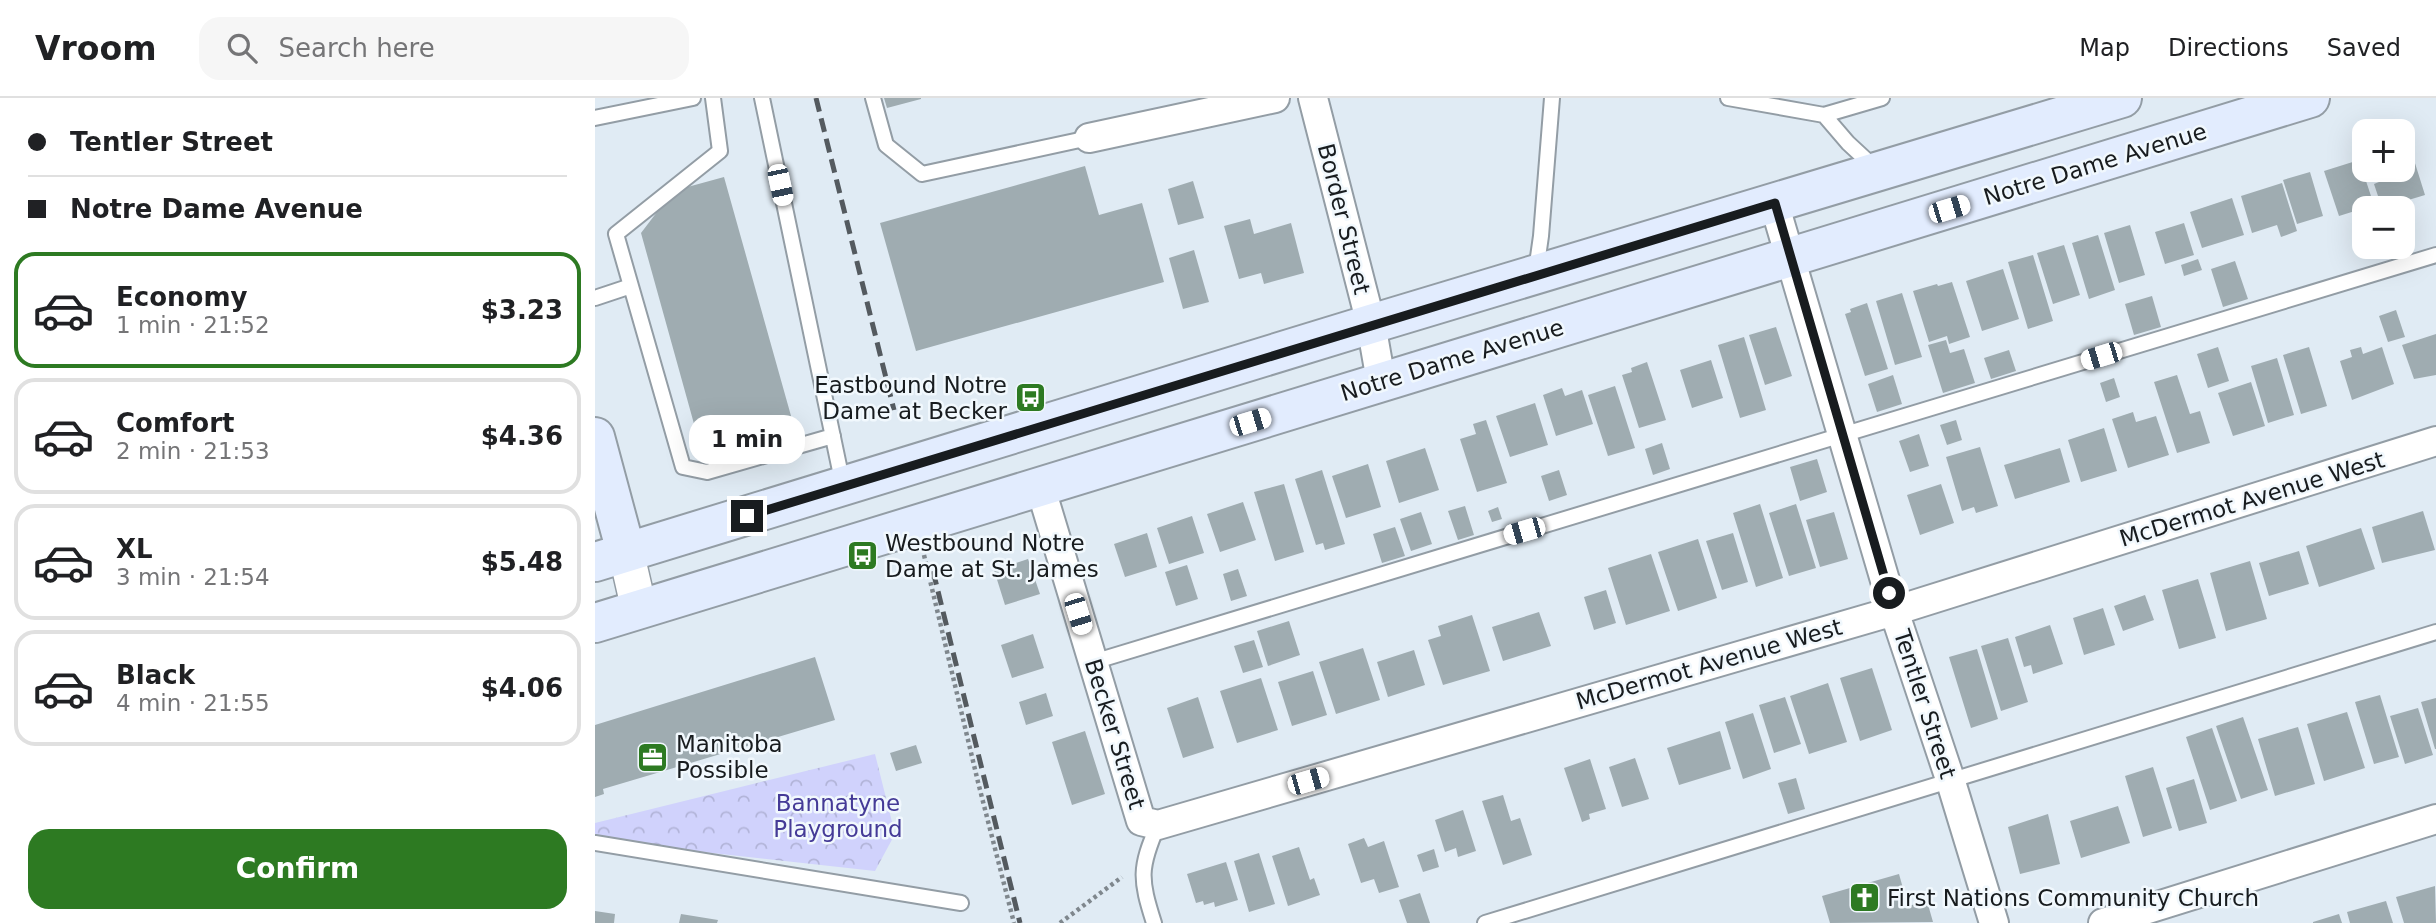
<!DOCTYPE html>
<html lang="en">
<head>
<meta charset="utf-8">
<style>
  body { margin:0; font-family:"DejaVu Sans",sans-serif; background:#f6f6f6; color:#202124; height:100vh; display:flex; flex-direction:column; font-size:26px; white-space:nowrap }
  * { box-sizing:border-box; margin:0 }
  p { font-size:23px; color:#757577 }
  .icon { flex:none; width:38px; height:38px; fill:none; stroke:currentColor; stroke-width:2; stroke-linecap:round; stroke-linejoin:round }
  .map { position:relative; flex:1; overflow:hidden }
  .sheet { display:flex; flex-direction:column; background:#fff; width:595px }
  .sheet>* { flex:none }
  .banner { display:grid; align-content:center; height:154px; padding:0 28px; background:#fff }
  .fabs { position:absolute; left:1757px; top:21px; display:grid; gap:14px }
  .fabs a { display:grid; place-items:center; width:63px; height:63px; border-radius:14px; background:#fff; box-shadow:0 7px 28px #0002; font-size:35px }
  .end { position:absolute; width:32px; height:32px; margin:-16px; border:9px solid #181c1f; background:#fff; box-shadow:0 0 0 4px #fff }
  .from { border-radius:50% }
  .bubble { position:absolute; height:49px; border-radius:21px; background:#fff; box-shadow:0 7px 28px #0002; font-size:23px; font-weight:700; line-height:49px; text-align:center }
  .car { position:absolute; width:21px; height:42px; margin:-21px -10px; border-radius:9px; box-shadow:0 0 5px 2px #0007; background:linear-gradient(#fff 24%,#345 0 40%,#fff 0 76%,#345 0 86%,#fff 0) }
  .banner b { display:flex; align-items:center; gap:24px; height:66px; font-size:26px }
  .banner b+b { border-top:2px solid #e0e0e0 }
  .banner i { width:18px; height:18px; background:#202124 }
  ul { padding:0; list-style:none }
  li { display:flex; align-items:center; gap:21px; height:116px; margin:0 14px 10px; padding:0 14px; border:4px solid #e0e0e0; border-radius:21px }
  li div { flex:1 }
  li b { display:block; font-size:26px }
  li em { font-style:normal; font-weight:700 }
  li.selected { border-color:#2d7a22 }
  li>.icon { width:63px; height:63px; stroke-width:1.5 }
  .action { display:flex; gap:14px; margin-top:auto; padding:14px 28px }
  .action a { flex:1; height:80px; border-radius:21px; background:#2d7a22; color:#fff; font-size:28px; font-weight:700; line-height:80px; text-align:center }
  header { display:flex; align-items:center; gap:42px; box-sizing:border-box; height:98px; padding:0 35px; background:#fff; border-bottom:2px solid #e0e0e0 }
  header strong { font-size:33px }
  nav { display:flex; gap:38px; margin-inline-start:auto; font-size:24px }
  .search { width:490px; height:63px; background:#f6f6f6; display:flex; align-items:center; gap:18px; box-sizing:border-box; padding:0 24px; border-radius:21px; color:#757577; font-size:26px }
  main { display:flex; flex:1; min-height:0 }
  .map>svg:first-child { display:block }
  .park { fill:url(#park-crowns) }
  .building { fill:#9facb1 }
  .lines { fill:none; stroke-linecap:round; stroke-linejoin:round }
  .service-casing { stroke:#939da5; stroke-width:18 }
  .minor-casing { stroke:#939da5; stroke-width:32 }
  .tertiary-casing { stroke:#939da5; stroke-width:38 }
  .secondary-casing { stroke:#939da5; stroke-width:42 }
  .path { stroke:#7f878d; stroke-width:4.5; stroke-dasharray:3.5 3.5; stroke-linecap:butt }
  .service { stroke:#fff; stroke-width:14 }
  .minor { stroke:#fff; stroke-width:28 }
  .tertiary { stroke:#fff; stroke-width:35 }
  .secondary { stroke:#e2ecfe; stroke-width:38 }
  .rail { stroke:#545a5f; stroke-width:5; stroke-dasharray:14 7; stroke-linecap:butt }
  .route { stroke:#181c1f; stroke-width:9 }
  .labels { text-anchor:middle; stroke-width:5; stroke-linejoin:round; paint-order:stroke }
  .street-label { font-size:23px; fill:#181c1f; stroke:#f1f8fd }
  .poi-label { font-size:23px; fill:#181c1f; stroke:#f1f8fd; text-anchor:start }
  .park-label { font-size:23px; fill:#453b97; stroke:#f1f8fd }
</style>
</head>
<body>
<header>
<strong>Vroom</strong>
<div class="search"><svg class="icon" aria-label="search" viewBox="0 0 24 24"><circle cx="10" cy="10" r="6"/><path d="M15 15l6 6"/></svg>Search here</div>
<nav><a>Map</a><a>Directions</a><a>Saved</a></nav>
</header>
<main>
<section class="sheet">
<div class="banner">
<b><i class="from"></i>Tentler Street</b>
<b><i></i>Notre Dame Avenue</b>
</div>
<ul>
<li class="selected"><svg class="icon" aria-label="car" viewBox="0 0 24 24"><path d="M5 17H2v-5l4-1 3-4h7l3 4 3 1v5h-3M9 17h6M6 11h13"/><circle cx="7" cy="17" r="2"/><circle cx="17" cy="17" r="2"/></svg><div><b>Economy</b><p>1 min · 21:52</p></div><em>$3.23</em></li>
<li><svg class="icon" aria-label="car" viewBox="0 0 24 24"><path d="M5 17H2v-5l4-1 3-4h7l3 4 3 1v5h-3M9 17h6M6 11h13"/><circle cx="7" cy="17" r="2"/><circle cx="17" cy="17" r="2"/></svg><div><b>Comfort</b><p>2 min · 21:53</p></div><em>$4.36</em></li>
<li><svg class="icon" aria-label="car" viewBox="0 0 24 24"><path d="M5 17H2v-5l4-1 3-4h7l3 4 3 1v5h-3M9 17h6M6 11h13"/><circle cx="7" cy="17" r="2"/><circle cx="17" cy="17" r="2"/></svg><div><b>XL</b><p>3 min · 21:54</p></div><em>$5.48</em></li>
<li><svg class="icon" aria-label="car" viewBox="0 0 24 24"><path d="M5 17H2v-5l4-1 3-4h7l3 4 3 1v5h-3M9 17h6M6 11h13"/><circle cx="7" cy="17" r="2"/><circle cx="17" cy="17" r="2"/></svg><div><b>Black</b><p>4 min · 21:55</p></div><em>$4.06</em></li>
</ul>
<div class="action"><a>Confirm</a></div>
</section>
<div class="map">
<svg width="1841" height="825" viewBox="0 0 1841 825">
  <defs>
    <pattern id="park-crowns" width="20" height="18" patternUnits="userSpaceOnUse" patternTransform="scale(1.75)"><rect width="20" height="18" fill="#d0d2fc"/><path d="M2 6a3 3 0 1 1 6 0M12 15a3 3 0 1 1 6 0" fill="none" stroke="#b2b4d8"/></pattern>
  </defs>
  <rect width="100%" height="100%" fill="#e0ebf4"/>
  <path class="park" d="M280,656L300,736L280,773L0,742V725Z"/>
  <path class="building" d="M289,0H326V1L292,10Z
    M1814,46L1830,97L1787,110L1779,86L1789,82L1786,72H1808V48Z
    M1764,62L1779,107L1744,118L1729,73Z
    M490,68L504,117L547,105L569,184L321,253L285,125Z
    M1715,74L1728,118L1702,126L1688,82Z
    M129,79L198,325L106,351L46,135L78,93Z
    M598,83L609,120L583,127L573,91Z
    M1687,85L1702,133L1686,139L1682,127L1657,135L1646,98Z
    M1637,100L1649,137L1607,150L1595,114Z
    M655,121L659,136L696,125L709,175L669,186L666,175L644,181L629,128Z
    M1589,125L1599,157L1570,166L1560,134Z
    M1535,127L1550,177L1524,185L1509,135Z
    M1503,137L1520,192L1494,201L1477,145Z
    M1469,147L1485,197L1458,206L1442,155Z
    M599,152L614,204L588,211L574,160Z
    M1438,157L1458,223L1433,231L1413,164Z
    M1603,161L1607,172L1589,178L1586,167Z
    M1640,163L1653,201L1628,209L1616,171Z
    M1408,171L1424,221L1387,233L1371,183Z
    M1357,184L1375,239L1354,246L1352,238L1334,244L1318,193L1342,186L1343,188Z
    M1307,195L1327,259L1300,267L1281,203Z
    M1557,198L1566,229L1539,237L1530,206Z
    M1272,205L1293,271L1270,278L1250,216L1256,214L1255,211Z
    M1801,212L1810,239L1793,244L1784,218Z
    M1181,229L1197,278L1170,287L1154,237Z
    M1841,236V277L1819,281L1807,247Z
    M1149,239L1171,312L1145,320L1123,247Z
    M1351,242L1355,255L1369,251L1380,285L1348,295L1333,247Z
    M1623,249L1634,283L1613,290L1602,256Z
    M1714,249L1732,308L1706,316L1688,257Z
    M1766,249L1768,256L1787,249L1799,286L1757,302L1745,263L1757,259L1755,252Z
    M1414,252L1421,273L1396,281L1389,260Z
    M1682,260L1699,317L1673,325L1656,268Z
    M1116,262L1128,300L1097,310L1085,272Z
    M1052,264L1071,322L1044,330L1027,277L1037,274L1036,270Z
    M1298,277L1307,306L1282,314L1273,286Z
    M1582,277L1595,316L1605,313L1615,345L1582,355L1559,284Z
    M1519,280L1525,299L1511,304L1505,285Z
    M1656,284L1670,328L1638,338L1623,295Z
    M1020,288L1040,350L1013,358L993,297Z
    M967,290L970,298L987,292L998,326L961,338L948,297Z
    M940,305L953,347L915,359L901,318Z
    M1538,314L1541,324L1561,318L1574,357L1533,370L1517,321Z
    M891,322L912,385L882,394L865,341L881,336L878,326Z
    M1361,322L1367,342L1352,347L1345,327Z
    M1509,330L1522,373L1486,384L1473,342Z
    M1324,336L1334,368L1315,374L1304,343Z
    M1067,345L1075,371L1058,377L1050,351Z
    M1385,349L1403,408L1381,415L1379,409L1367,413L1351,359Z
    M830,350L844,392L804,405L791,363Z
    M1465,350L1475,384L1420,401L1409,367Z
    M1222,361L1232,394L1205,403L1195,369Z
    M773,366L786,409L751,420L737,378Z
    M727,372L750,446L730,452L728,445L721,447L700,381Z
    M964,372L972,397L954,403L946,378Z
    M689,386L709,454L680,463L659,394Z
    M1346,386L1359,425L1325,437L1312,397Z
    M648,404L661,442L625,454L612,416Z
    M1165,406L1188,480L1161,489L1138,415Z
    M1201,406L1221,470L1194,478L1174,415Z
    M870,408L879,437L863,442L853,413Z
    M903,409L907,421L897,424L893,413Z
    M1828,413L1840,452L1787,465L1777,429Z
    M826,414L837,446L816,453L805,421Z
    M1239,414L1253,461L1225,469L1211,422Z
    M597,418L609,455L574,466L562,430Z
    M800,429L810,458L787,465L778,436Z
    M1766,430L1780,471L1724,489L1711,448Z
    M552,435L562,469L530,479L519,446Z
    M1138,435L1153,484L1127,492L1111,443Z
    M1103,441L1122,500L1083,513L1063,454Z
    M1704,453L1714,486L1674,498L1664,465Z
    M1056,456L1075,513L1031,527L1013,470Z
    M433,461L445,496L410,507L399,472Z
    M1655,463L1672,521L1631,533L1615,475Z
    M592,467L603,501L581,508L570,474Z
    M643,471L652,498L636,503L628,476Z
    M1603,481L1621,540L1584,551L1567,492Z
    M1011,492L1021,525L999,532L989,499Z
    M1550,497L1559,522L1528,533L1519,508Z
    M1508,510L1520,547L1489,557L1478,520Z
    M944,514L956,548L908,563L897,529Z
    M877,517L895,573L848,587L833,542L846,538L843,528Z
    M694,523L705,557L673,568L662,533Z
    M1455,527L1468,566L1438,576L1436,567L1429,569L1420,539Z
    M438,536L449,570L417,580L406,547Z
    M1413,540L1433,604L1406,613L1386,548Z
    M659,542L668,569L648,575L639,548Z
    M768,550L785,602L741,616L724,564Z
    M1382,551L1403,621L1376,630L1354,559Z
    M819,552L830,587L793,599L782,564Z
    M220,559L240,622L8,691L9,696L0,699V627Z
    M1277,570L1297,632L1265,643L1245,580Z
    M718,573L732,617L697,628L683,584Z
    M666,580L683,632L642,645L625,593Z
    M1233,585L1252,644L1214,656L1195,598Z
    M451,595L458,618L431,627L424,604Z
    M1785,597L1804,659L1779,666L1760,604Z
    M603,599L619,650L588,660L572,610Z
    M1190,599L1206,646L1179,655L1164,607Z
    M1841,600V651H1840L1826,604Z
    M1823,610L1838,657L1810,666L1795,618Z
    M1752,614L1770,670L1729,683L1712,626Z
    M1158,615L1176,671L1148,681L1130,624Z
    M1648,619L1673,692L1646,701L1621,628Z
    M1703,629L1720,686L1680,698L1663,641Z
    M1617,630L1642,703L1615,712L1591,639Z
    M490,633L510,696L477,707L457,644Z
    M1125,633L1136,671L1084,687L1072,650Z
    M321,647L327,665L301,673L295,655Z
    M1040,660L1054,701L1027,709L1014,669Z
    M995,661L1011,711L994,716L995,721L987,724L969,670Z
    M1558,669L1577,730L1548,739L1530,678Z
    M1201,680L1210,711L1193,716L1183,685Z
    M1599,681L1612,725L1584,733L1571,690Z
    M908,697L916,723L925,720L937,757L908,767L887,703Z
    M1523,708L1535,745L1486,760L1475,723Z
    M868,712L881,753L863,759L861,750L850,754L840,722Z
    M1453,716L1465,766L1425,776L1413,729Z
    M769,740L773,749L789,743L804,789L784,795L779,781L766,785L753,746Z
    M704,749L715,782L719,780L725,797L693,808L677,758Z
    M839,751L844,769L828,774L822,757Z
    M664,755L680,806L654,814L639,763Z
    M631,764L643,802L620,809L619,804L609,807L608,803L601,805L592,776Z
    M1304,776L1313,808L1332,803L1338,824L1235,825L1227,798Z
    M1840,788L1841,825H1809L1801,799Z
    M825,795L835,825H812L804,802Z
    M1791,803L1798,825H1755L1752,814Z
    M0,813L20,816L19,825H0Z
    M86,816L123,822L122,825H84Z
    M1744,816L1747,825H1718V824Z"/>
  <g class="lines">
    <defs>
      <path id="service" d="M118,0L125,53L21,136L88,369L112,374L238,338
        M167,0L248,387
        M278,0L291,47L327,76L494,40
        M1133,0L1229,17
        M0,20L98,0
        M1280,70L1253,45L1229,17L1287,0
        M941,173L946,138L957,0
        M0,200L36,188
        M498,564L1841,157
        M0,745L366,805
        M559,825C545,781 544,770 563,727
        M890,825L1841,534"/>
      <path id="minor" d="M718,0L776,226L786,283
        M494,40L680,0
        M1179,105L1299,513L1356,684L1399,825
        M445,388L546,723L563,727L1299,513L1841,343
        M1508,825L1841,721"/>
      <path id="tertiary" d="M31,454L44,511"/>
      <path id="secondary" d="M0,339L31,454
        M0,464L776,226L1527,0
        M0,525L1715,0"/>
    </defs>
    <use href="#service" class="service-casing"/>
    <use href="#minor" class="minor-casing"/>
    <use href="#tertiary" class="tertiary-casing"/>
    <use href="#secondary" class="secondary-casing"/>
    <path class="path" d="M329,457L383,684L419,825
      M465,825L527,779"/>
    <use href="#service" class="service"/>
    <use href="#minor" class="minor"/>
    <use href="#tertiary" class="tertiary"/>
    <use href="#secondary" class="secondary"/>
    <path class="rail" d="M221,0L299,312
      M338,473L425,825"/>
  </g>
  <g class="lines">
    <path class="route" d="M152,418L1180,105L1294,495"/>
  </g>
  <defs>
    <symbol id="bus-square" viewBox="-11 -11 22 22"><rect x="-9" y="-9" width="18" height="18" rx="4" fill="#2d7a22" stroke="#f1f8fd"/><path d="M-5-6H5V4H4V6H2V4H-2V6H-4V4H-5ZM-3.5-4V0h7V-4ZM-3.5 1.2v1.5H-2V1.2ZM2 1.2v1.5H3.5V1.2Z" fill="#fff"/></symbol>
    <symbol id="office-square" viewBox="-11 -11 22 22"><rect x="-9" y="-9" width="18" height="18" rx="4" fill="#2d7a22" stroke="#f1f8fd"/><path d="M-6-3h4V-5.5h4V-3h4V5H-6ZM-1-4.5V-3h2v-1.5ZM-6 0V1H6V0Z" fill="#fff"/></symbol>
    <symbol id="church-square" viewBox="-11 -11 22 22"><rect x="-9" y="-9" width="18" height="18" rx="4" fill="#2d7a22" stroke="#f1f8fd"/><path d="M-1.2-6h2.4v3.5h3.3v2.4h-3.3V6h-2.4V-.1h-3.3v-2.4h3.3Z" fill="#fff"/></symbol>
  </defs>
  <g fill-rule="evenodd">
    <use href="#bus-square" x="418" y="282" width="35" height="35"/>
    <use href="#bus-square" x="250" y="440" width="35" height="35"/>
    <use href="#office-square" x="40" y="642" width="35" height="35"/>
    <use href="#church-square" x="1252" y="782" width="35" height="35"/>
  </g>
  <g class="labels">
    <g class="street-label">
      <text transform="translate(1500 66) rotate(-17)" y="8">Notre Dame Avenue</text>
      <text transform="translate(749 121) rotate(76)" y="8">Border Street</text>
      <text transform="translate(857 262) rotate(-17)" y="8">Notre Dame Avenue</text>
      <text transform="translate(1657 401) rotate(-17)" y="8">McDermot Avenue West</text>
      <text transform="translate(1114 566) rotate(-16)" y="8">McDermot Avenue West</text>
      <text transform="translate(1330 606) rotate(72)" y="8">Tentler Street</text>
      <text transform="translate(520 636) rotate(73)" y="8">Becker Street</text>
    </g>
    <g class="poi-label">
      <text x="412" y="295" text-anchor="end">Eastbound Notre<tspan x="412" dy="26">Dame at Becker</tspan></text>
      <text x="290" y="453">Westbound Notre<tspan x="290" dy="26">Dame at St. James</tspan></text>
      <text x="81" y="654">Manitoba<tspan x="81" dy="26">Possible</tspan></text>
      <text x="1292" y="808">First Nations Community Church</text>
    </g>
    <g class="park-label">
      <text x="243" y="713">Bannatyne<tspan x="243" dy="26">Playground</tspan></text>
    </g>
  </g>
</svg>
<div class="fabs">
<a>+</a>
<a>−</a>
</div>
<i class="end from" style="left:1294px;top:495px"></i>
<i class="end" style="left:152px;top:418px"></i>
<div class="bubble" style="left:94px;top:317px;width:116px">1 min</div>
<i class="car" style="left:185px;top:87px;rotate:168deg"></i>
<i class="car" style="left:1354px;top:111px;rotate:73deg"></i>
<i class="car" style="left:1506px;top:258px;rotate:253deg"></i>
<i class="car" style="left:655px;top:324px;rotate:73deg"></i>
<i class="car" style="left:929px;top:433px;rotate:254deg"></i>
<i class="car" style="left:483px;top:516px;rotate:163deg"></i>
<i class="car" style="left:713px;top:683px;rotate:74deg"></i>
</div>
</main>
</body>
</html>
